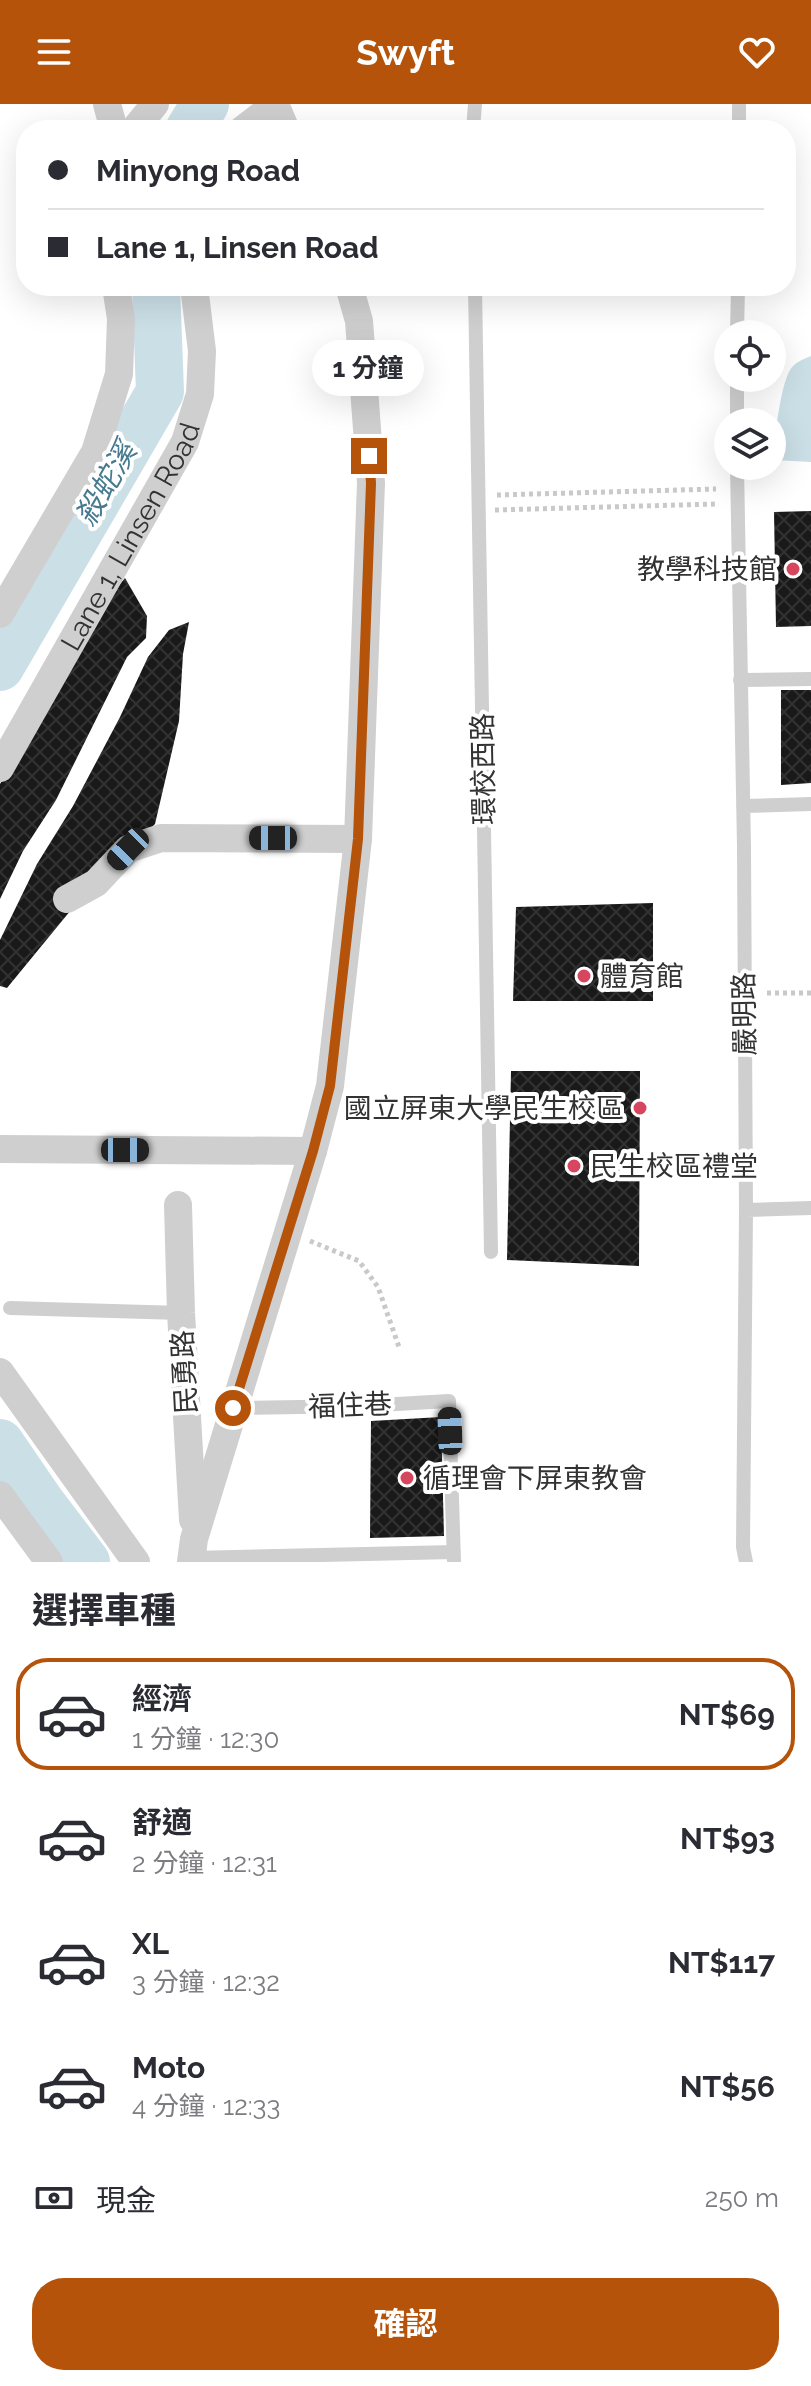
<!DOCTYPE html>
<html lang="zh-TW">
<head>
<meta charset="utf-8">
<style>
  body { margin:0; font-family:Raleway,"Noto Sans TC",sans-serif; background:#f7f7f7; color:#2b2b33; height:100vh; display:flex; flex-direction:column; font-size:30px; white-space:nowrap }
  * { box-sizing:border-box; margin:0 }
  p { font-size:26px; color:#7c7c81 }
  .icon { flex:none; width:44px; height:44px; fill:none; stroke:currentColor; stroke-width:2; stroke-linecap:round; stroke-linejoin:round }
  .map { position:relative; height:1458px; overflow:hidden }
  .details { display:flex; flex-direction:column; background:#fff; flex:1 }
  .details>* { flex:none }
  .top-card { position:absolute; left:16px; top:16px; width:780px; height:176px; border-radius:32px; box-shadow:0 8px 32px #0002; display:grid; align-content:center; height:176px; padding:0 32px; background:#fff }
  .controls { position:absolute; left:714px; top:216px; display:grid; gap:16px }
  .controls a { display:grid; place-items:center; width:72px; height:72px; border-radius:50%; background:#fff; box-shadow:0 8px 32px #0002; font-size:40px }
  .end { position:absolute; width:36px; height:36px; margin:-18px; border:10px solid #b45309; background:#fff; box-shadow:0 0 0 4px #fff }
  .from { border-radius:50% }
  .bubble { position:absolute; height:56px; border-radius:28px; background:#fff; box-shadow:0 8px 32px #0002; font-size:26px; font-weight:700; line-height:56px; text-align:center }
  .car { position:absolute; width:24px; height:48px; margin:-24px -12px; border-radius:10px; box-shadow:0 0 6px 2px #0007; background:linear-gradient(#222 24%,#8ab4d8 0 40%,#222 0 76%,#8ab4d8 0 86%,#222 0) }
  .top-card b { display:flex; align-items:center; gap:28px; height:76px; font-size:30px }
  .top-card b+b { border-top:2px solid #e1e1e2 }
  .top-card i { width:20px; height:20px; background:#2b2b33 }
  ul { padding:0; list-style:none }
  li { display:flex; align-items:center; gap:24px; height:112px; margin:0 16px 12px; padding:0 16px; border:4px solid transparent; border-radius:32px }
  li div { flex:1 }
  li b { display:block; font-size:30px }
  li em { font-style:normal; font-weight:700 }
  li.current { border-color:#b45309 }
  li>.icon { width:72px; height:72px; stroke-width:1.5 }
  h2 { padding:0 32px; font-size:36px; line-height:96px }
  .pay { display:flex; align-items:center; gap:20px; height:88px; padding:0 32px; font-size:30px }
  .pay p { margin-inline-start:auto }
  .action { display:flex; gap:16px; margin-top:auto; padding:16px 32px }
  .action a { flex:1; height:92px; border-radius:32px; background:#b45309; color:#fff; font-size:32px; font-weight:700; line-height:92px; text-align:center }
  header { display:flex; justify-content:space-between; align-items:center; height:104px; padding:0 32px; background:#b45309; color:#fff; font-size:36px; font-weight:700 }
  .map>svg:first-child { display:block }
  .water { fill:#cbdfe7 }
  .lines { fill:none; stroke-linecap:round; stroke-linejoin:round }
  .river { stroke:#cbdfe7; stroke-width:48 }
  .building { fill:url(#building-cross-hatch) }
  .path { stroke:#c9c9c9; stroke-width:5; stroke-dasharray:4 4; stroke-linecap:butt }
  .service { stroke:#cfcfcf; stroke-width:14 }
  .minor { stroke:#cfcfcf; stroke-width:28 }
  .route { stroke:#b45309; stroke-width:10 }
  .poi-dot { fill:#d7465f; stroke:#fff; stroke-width:3 }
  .labels { text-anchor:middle; stroke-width:8; stroke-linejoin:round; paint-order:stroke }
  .street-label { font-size:28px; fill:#323232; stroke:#fff }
  .poi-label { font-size:28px; fill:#323232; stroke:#fff; text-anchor:start }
  .water-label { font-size:30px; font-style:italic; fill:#467a8f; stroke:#fff }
</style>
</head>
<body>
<header><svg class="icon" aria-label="menu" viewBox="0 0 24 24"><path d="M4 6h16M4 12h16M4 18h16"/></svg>Swyft<svg class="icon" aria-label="heart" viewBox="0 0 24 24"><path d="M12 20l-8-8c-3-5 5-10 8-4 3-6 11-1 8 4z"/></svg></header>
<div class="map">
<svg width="811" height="1458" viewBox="0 0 811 1458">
  <defs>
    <pattern id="building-cross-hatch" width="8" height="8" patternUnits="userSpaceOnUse" patternTransform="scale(2)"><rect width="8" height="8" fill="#191919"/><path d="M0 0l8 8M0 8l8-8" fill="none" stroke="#323232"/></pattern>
  </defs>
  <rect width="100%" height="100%" fill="#fff"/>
  <path class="water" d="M811,252V358L774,356C774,337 780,283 790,266C794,259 803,255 811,252Z"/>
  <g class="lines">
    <path class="river" d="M189,26L205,0
      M0,563L160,288L156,182
      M0,1339L41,1399L86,1458"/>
  </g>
  <path class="building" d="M811,407V522L776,523L774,408Z
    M125,474L147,512L146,534L127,553L56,696L23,747L0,795V680L103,501Z
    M189,518L183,550L179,617L155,720L80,795L7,884L0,882V836L37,760L73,702L120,613L148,553L169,526Z
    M781,586H811V679L781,681Z
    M653,799V897H513L516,803Z
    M511,967H640L639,1162L507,1156Z
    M441,1313L444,1432L370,1434L371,1317Z"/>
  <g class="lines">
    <path class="path" d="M497,391L716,385
      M495,406L716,400
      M767,889H811
      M310,1137L359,1157L378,1183L399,1243"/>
    <path class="service" d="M473,26L475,0
      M739,26V0
      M475,182L491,1148
      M737,230L738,182
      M737,318V274
      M737,362L744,743L746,1106L743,1443L746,1458
      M740,576L811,575
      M743,702L811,700
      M746,1106L811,1104
      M10,1204L181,1209
      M233,1304L362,1302L449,1297L454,1458
      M191,1454L454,1448"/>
    <g class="minor">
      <path d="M107,0L114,26"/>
      <path d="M275,0L286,26"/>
      <path d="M134,26L155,0"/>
      <path d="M242,26L276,0"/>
      <path d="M0,510L95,348L119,270L121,215L116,182"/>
      <path id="s1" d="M0,664L185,338L200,290L202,247L194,182"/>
      <path d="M67,795L96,779L128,745L161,734L358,735"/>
      <path d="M0,1045L313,1047"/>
      <path d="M178,1101L181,1209L193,1416"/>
      <path d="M0,1268L136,1458"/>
      <path d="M0,1391L49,1458"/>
      <path d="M191,1458L194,1435L313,1047L330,982L358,735L371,379L359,217L349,182"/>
    </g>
  </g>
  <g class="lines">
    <path class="route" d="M233,1304L313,1047L330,982L358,735L371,379L369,352"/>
  </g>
  <g class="poi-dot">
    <circle cx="793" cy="465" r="8"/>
    <circle cx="584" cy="872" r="8"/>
    <circle cx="640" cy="1004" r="8"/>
    <circle cx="574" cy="1062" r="8"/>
    <circle cx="407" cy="1374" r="8"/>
  </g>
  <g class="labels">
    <g class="street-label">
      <text dy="10" stroke="none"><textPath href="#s1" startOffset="266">Lane 1, Linsen Road</textPath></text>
      <text transform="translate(483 665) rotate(-91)" y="10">環校西路</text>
      <text transform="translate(744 910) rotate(-91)" y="10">嚴明路</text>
      <text transform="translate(184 1268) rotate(-93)" y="10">民勇路</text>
      <text transform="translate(350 1301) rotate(-2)" y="10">福住巷</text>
    </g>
    <g class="poi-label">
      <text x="777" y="475" text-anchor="end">教學科技館</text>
      <text x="600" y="882">體育館</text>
      <text x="624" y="1014" text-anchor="end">國立屏東大學民生校區</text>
      <text x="590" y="1072">民生校區禮堂</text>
      <text x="423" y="1384">循理會下屏東教會</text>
    </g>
    <g class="water-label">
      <text transform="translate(106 380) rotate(-60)" y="10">殺蛇溪</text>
    </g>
  </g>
</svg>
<div class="controls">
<a><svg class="icon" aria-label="locate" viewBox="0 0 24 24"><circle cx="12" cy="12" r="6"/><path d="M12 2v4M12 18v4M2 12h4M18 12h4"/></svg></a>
<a><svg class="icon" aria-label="layers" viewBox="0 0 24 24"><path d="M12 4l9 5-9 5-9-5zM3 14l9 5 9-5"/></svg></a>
</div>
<i class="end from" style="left:233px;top:1304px"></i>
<i class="end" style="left:369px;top:352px"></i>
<div class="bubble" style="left:312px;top:236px;width:112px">1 分鐘</div>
<i class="car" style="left:273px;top:734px;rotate:270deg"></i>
<i class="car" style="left:128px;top:745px;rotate:224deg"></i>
<i class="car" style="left:125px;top:1046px;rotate:90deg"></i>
<i class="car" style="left:450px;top:1327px;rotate:358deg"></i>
<div class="top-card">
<b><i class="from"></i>Minyong Road</b>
<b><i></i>Lane 1, Linsen Road</b>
</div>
</div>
<section class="details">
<h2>選擇車種</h2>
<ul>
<li class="current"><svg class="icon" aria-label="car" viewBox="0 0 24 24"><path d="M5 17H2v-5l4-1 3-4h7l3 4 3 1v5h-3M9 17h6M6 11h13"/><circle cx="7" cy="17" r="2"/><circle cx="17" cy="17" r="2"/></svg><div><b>經濟</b><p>1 分鐘 · 12:30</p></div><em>NT$69</em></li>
<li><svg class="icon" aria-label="car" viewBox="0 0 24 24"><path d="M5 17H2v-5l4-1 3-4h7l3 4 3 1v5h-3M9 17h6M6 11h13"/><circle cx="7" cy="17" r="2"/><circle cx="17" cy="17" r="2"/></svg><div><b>舒適</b><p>2 分鐘 · 12:31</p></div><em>NT$93</em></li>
<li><svg class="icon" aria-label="car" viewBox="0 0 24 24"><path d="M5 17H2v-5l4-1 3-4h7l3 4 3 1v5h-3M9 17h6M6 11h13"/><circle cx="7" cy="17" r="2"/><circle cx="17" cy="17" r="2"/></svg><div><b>XL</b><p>3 分鐘 · 12:32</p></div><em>NT$117</em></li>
<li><svg class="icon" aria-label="car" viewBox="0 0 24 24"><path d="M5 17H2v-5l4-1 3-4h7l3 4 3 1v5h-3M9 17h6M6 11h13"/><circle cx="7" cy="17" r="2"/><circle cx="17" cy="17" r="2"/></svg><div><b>Moto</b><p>4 分鐘 · 12:33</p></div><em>NT$56</em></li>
</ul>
<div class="pay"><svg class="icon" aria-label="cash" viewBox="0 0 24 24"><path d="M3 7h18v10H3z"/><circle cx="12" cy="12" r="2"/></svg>現金<p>250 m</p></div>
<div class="action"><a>確認</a></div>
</section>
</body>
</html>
